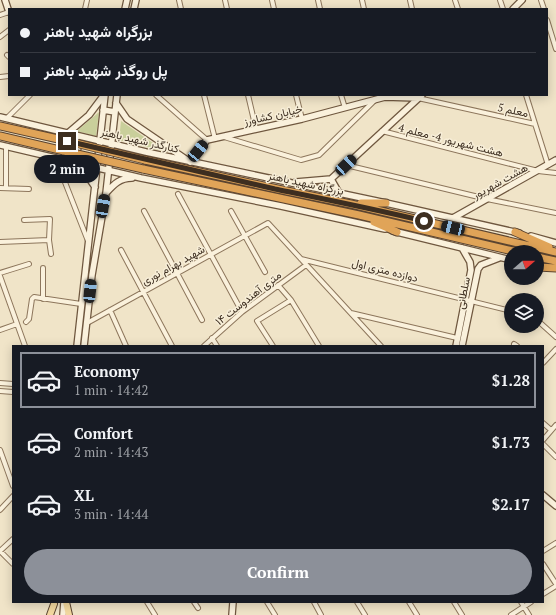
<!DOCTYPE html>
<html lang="en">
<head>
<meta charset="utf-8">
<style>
  body { margin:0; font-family:"PT Serif",Vazirmatn,serif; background:#20242c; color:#f1f3f6; height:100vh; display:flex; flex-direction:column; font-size:15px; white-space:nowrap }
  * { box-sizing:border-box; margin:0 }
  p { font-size:13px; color:#9ea1a6 }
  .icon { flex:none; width:22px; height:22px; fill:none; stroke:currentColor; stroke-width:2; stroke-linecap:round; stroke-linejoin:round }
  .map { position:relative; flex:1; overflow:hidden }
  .sheet { position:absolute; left:12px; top:345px; width:532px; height:258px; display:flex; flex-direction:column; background:#171b24; border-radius:0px; box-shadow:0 2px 10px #0003 }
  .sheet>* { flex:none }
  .top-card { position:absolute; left:8px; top:8px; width:540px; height:88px; border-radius:0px; box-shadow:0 2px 10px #0003; display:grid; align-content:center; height:88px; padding:0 12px; background:#171b24 }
  .needle { width:26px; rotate:70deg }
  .tools { position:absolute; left:504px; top:245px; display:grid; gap:8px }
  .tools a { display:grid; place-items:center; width:40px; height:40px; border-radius:50%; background:#171b24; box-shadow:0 2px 10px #0003; font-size:20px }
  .end { position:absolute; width:18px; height:18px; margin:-9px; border:5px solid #3d2e20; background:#fff; box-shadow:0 0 0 2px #fff }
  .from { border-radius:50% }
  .bubble { position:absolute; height:28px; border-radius:14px; background:#171b24; box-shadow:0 2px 10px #0003; font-size:13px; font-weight:700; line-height:28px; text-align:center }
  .car { position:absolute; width:12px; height:24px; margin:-12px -6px; border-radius:5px; box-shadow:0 0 3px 1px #0007; background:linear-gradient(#222 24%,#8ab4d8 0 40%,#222 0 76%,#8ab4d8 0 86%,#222 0) }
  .top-card b { display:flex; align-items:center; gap:14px; height:38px; font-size:15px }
  .top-card b+b { border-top:1px solid #363941 }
  .top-card i { width:10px; height:10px; background:#f1f3f6 }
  ul { padding:7px 0 0; list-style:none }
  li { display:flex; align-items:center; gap:12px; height:56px; margin:0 8px 6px; padding:0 4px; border:2px solid transparent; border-radius:0px }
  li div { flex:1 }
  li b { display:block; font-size:15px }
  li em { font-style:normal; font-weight:700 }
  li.selected { border-color:#8c9099 }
  li>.icon { width:36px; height:36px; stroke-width:1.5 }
  .cta { display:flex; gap:8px; margin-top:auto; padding:8px 12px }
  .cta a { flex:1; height:46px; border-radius:24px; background:#8c9099; color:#fff; font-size:16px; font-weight:700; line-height:46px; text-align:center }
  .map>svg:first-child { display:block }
  .green { fill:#c9cf9b }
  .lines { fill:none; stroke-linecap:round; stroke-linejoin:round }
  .street-casing { stroke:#8d765c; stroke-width:6 }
  .secondary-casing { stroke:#6f573f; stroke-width:8 }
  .primary-casing { stroke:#5b4430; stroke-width:8 }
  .highway-casing { stroke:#5b4430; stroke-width:9 }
  .street { stroke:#faf1dc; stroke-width:4 }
  .secondary { stroke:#faf1dc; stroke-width:5.5 }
  .primary { stroke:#f3d9a0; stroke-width:6 }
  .highway { stroke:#e0a458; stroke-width:7 }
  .highway-bridge-casing { stroke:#5b4430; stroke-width:9; stroke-linecap:butt }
  .highway-bridge { stroke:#e0a458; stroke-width:7 }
  .route { stroke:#3d2e20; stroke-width:5 }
  .labels { text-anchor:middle; stroke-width:3; stroke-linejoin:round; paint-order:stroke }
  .street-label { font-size:11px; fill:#3d2e20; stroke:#f7eed8 }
</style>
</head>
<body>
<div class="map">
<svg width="556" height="615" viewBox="0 0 556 615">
  <rect width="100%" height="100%" fill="#f0e4c8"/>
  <path class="green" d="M99,112L96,136L77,131Z
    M121,121L166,152L119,140Z"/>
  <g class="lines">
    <defs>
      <path id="street" d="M179,0L181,9
        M225,0L227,9
        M272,0L274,9
        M318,0L320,9
        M362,0L364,9
        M410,0L412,9
        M455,0L458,9
        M500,0L503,9
        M541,0L544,9
        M85,9L87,0
        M0,15L9,12
        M547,20L556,49
        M0,37L9,30
        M7,55L9,57
        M0,77L9,76
        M156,95L207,140
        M204,95L215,139
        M248,95L256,129
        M296,95L302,119
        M341,95L345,108
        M526,95L548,165
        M418,98L535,124
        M6,119L30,95
        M382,131L538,171L556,173
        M224,137L301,160L319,155L376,99
        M346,165L487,199L556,213
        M59,167L88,241
        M0,188L29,189
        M6,188V147
        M178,194L242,312
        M144,211L202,320
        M231,211L265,272
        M24,220L50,219L49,240L51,254
        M0,242L49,240
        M121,250L172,346
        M301,259L511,311
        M43,268V299
        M0,273L29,264
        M0,276L25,346
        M278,285L291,300L319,346
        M110,310L126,346
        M351,313L457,338
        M537,320L556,337
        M26,322L29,319L32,299L34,297L81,304
        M87,323L268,223L381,346
        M0,330L17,324
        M212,338L217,346
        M514,344L517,346
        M204,346L242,312L306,265
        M273,346L257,321L291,300
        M543,363L556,349
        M0,383L13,384
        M0,391L13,392
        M543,423L551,430
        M543,440L556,425
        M543,444L556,457
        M0,450L13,486
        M0,510L13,496
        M0,551L13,564
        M0,551L13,539
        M543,551L556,543
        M543,564L556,584
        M543,594L556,586
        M147,602L155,615
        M194,602L198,608
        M267,602L275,615
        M314,602L321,615
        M357,602L365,615
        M409,602L417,615
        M454,602L462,615
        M521,602L529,615
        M511,615L531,602"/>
      <path id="secondary" d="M5,0L9,12
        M125,9L127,0
        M134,9L136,0
        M513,9L522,0
        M116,103L127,119L190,162L207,140L302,119L385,97L418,98
        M103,110L115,112
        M0,117L146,152L386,203L519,233
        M0,145L141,178L281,206L385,229
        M65,160L74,156L78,148L76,139L68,133L89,115L104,95
        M74,165C84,170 89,178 95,187
        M331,179L422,95
        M331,179L339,193
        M296,182L331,179
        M106,193C114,184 120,178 132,178
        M453,218L556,160
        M393,231L511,260
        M531,236L556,243
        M77,346L105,95
        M84,346L92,275L106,193L117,95
        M456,346L471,270L470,262L462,248
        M462,346L478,269L481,265L499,258
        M543,495L556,506
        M63,615L64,602
        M232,615L233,602"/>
      <path id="primary" d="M66,602L69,615
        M50,615L54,604"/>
      <path id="highway" d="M0,126L67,141
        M0,136L64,151
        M145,160L287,191L351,204L556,252
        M143,169L359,215L517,252
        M361,203H386
        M374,222L397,232
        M515,232L549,247
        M537,257L556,261
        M538,267L556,268"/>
    </defs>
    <use href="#street" class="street-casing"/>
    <use href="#secondary" class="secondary-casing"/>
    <use href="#primary" class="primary-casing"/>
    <use href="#highway" class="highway-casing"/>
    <use href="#street" class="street"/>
    <use href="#secondary" class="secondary"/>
    <use href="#primary" class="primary"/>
    <use href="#highway" class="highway"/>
    <defs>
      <path id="highway-bridge" d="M67,141L145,160
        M64,151L143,169"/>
    </defs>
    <use href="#highway-bridge" class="highway-bridge-casing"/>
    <use href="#highway-bridge" class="highway-bridge"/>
  </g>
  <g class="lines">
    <path class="route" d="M67,141C136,157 206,173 275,189C324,199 374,209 424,221"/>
  </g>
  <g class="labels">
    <g class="street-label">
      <text transform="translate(513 110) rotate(12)" y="4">معلم 5</text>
      <text transform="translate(273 115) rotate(-13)" y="4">خیابان کشاورز</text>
      <text transform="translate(140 140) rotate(13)" y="4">کنارگذر شهید باهنر</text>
      <text transform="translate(451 140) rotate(14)" y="4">هشت شهریور 4- معلم 4</text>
      <text transform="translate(500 181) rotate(-29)" y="4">هشت شهریور</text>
      <text transform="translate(306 183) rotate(12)" y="4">بزرگراه شهید باهنر</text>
      <text transform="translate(173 265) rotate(-29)" y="4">شهید بهرام نوری</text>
      <text transform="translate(385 270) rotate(14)" y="4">دوازده متری اول</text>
      <text transform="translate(463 293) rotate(-79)" y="4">سلطانی</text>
      <text transform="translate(248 298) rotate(-38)" y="4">۱۴ متری آهندوست</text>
    </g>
  </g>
</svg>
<div class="tools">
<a><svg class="needle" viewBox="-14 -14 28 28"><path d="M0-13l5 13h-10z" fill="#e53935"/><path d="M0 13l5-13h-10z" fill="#9ea1a6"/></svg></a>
<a><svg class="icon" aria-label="layers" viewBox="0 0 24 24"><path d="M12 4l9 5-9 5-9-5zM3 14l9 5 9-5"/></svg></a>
</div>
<i class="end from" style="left:424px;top:221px"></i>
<i class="end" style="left:67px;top:141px"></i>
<div class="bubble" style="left:34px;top:155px;width:66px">2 min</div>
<i class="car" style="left:198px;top:151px;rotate:39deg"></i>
<i class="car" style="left:346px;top:165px;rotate:47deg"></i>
<i class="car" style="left:103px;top:206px;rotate:10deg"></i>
<i class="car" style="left:453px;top:228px;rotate:283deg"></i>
<i class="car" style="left:90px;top:291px;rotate:6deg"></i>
<div class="top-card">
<b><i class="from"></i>بزرگراه شهید باهنر</b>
<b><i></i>پل روگذر شهید باهنر</b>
</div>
<section class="sheet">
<ul>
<li class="selected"><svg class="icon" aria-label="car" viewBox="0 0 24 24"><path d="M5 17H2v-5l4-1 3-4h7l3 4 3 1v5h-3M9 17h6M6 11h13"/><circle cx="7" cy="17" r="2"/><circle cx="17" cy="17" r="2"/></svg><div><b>Economy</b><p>1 min · 14:42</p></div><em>$1.28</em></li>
<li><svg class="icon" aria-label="car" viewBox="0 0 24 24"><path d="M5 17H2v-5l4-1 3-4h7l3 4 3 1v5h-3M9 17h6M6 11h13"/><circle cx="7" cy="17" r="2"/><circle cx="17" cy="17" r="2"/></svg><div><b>Comfort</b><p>2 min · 14:43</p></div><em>$1.73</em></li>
<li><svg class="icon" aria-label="car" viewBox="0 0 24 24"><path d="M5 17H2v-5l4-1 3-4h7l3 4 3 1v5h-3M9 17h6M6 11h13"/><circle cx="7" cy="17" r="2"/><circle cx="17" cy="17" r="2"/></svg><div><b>XL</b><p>3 min · 14:44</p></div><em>$2.17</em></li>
</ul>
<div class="cta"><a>Confirm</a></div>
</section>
</div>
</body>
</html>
